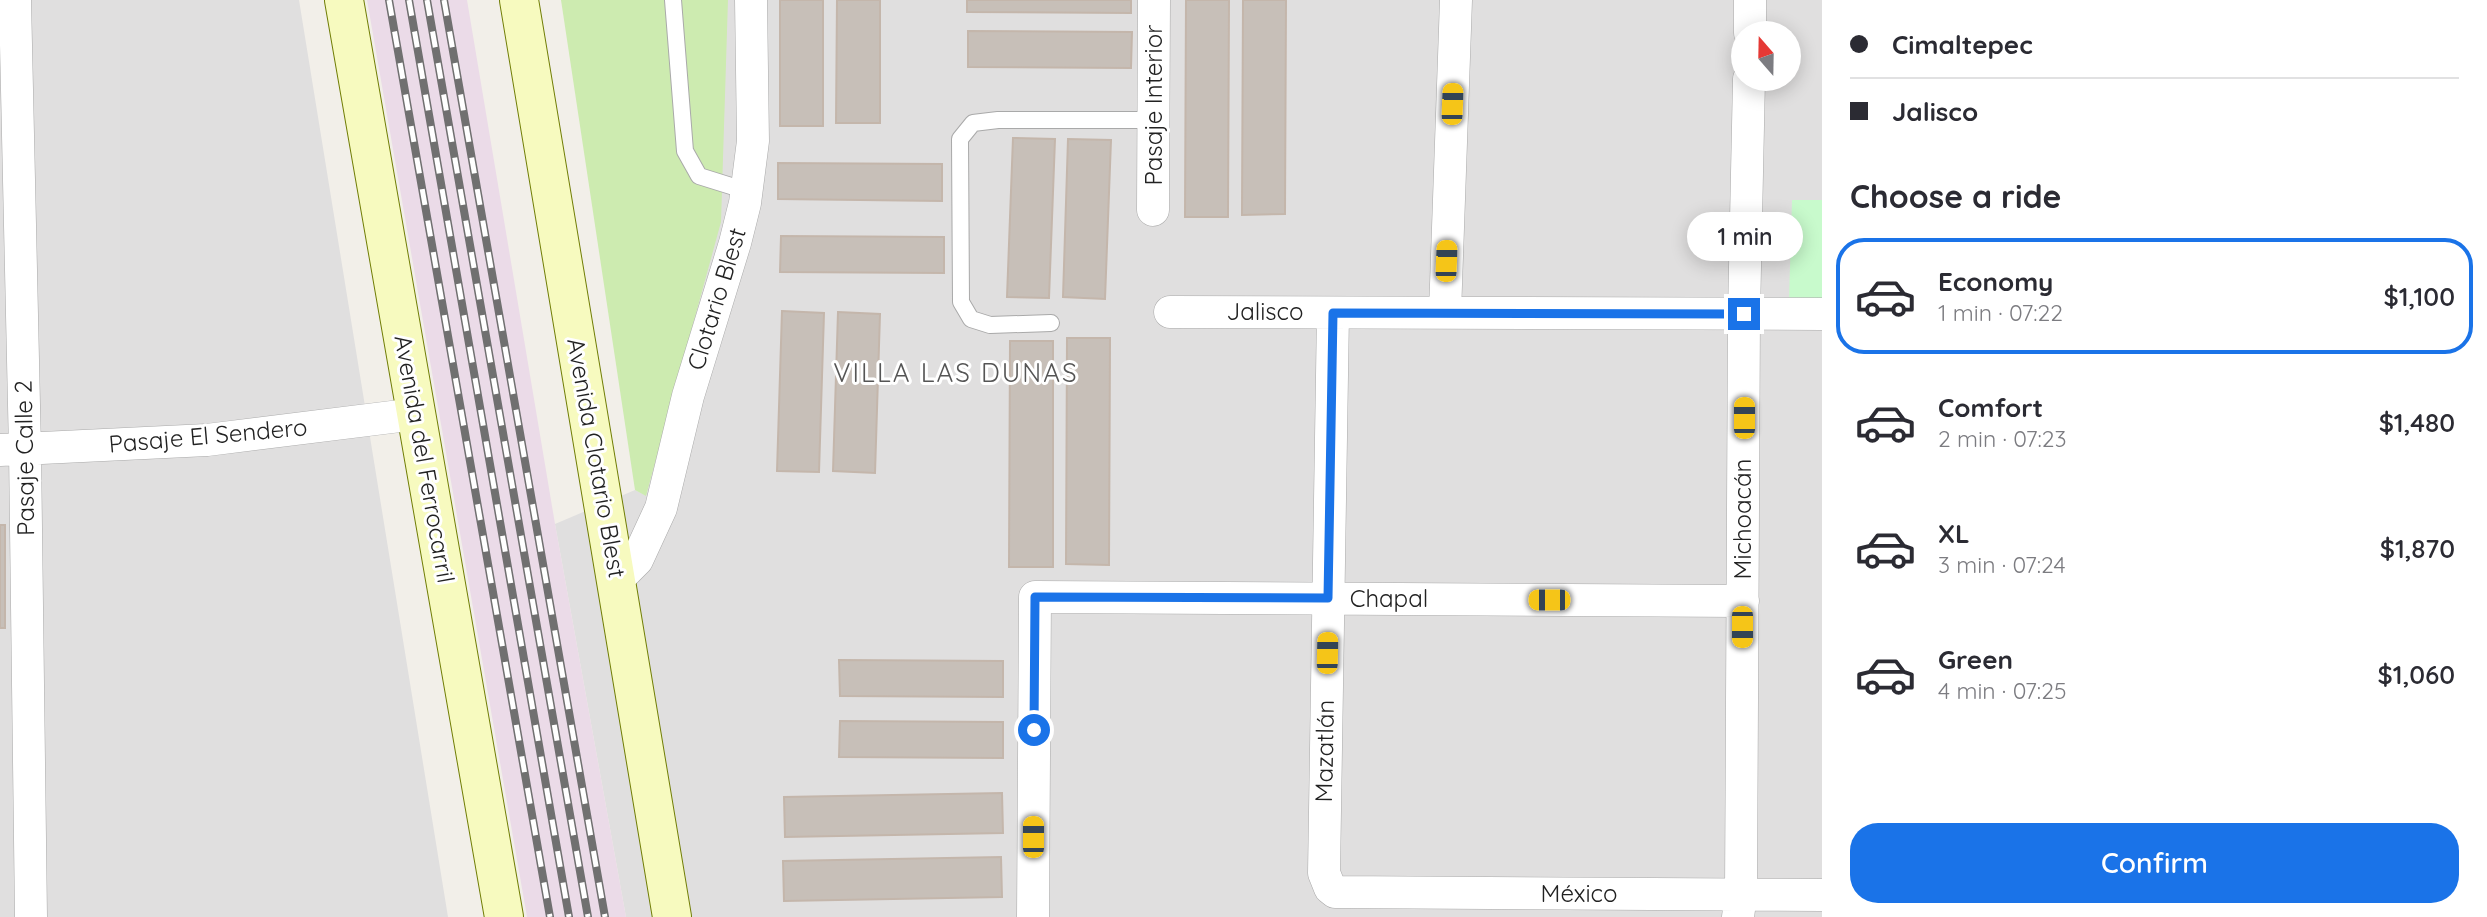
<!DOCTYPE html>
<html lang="en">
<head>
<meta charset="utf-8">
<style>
  body { margin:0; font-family:Quicksand,sans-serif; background:#f7f7f7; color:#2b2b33; height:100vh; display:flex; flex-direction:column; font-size:26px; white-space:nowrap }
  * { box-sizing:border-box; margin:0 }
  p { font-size:23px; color:#7c7c81 }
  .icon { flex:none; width:38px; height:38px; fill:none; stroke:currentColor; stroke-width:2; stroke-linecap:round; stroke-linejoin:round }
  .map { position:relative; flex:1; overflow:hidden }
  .sheet { display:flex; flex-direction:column; background:#fff; width:665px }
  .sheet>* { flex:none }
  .guide { display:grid; align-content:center; height:154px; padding:0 28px; background:#fff }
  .needle { width:46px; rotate:340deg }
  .controls { position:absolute; left:1731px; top:21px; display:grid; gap:14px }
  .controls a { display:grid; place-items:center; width:70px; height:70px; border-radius:50%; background:#fff; box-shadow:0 4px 18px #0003; font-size:35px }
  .end { position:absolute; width:32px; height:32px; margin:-16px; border:9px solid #1a73e8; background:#fff; box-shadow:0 0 0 4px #fff }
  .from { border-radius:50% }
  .bubble { position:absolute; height:49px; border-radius:24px; background:#fff; box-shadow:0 4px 18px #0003; font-size:23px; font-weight:600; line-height:49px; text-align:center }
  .car { position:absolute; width:21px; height:42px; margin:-21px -10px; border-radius:9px; box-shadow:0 0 5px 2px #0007; background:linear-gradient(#f5c518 24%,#345 0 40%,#f5c518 0 76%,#345 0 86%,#f5c518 0) }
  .guide b { display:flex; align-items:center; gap:24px; height:66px; font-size:26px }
  .guide b+b { border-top:2px solid #e1e1e2 }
  .guide i { width:18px; height:18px; background:#2b2b33 }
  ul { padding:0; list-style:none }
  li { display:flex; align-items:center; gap:21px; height:116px; margin:0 14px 10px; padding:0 14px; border:4px solid transparent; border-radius:28px }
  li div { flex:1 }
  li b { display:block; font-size:26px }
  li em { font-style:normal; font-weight:600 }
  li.on { border-color:#1a73e8 }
  li>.icon { width:63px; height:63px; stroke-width:1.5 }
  h2 { padding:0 28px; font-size:32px; line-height:84px }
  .button { display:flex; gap:14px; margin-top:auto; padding:14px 28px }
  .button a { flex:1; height:80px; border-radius:28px; background:#1a73e8; color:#fff; font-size:28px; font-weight:600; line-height:80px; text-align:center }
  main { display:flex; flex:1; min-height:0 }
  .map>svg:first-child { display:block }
  .residential { fill:#e0dfdf; fill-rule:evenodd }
  .industrial { fill:#ebdbe8 }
  .grass { fill:#cdebb0 }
  .park { fill:#c8facc }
  .building { fill:#c7bfb8; stroke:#c4b6ab; stroke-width:2 }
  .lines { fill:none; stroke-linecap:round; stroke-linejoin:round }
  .lane-casing { stroke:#a9a9a9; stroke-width:18 }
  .street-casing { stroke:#a9a9a9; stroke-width:33 }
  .secondary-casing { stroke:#707d05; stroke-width:40 }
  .lane { stroke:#fff; stroke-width:16 }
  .street { stroke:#fff; stroke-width:32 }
  .secondary { stroke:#f7fabf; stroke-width:38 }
  .rail-casing { stroke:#707070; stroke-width:8 }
  .rail { stroke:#fff; stroke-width:5; stroke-dasharray:16; stroke-linecap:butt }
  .route { stroke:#1a73e8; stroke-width:9 }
  .labels { text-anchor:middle; stroke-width:6; stroke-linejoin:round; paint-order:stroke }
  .street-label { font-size:24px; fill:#222; stroke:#fff }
  .neighbourhood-label { font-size:26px; letter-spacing:2px; fill:#555; stroke:#fff }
</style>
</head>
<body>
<main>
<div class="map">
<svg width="1822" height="917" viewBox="0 0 1822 917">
  <rect width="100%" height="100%" fill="#f2efe9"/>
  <path class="residential" d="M0,0H299L448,917H0Z
    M706,0H1822V917H626L555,524L635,490L645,495ZM1743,33H1788V79H1743Z"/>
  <path class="industrial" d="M367,0H467L555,524L626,917H527Z"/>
  <path class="grass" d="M561,0H728L721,222L646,496L635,490Z"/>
  <path class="park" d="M1792,200H1822V300H1789Z"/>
  <path class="building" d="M780,0H823V126H780Z
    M837,0H880V123H836Z
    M967,0H1131V13L967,12Z
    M1186,0H1229L1228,217H1185Z
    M1243,0H1286L1285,214L1242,215Z
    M968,31L1132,32L1131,68L968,67Z
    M1013,138L1055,139L1049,298L1007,297Z
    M1068,139L1111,140L1105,299L1063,297Z
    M778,163L942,164V201L778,199Z
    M781,236L944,237V273L780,272Z
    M782,311L824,313L819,472L777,471Z
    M838,312L880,314L875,473L833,471Z
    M1067,338H1110L1109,565L1066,564Z
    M1010,341H1053V567H1009Z
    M0,525H5V628H0Z
    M839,660L1003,661V697L840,696Z
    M840,721L1003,722V758L839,757Z
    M1002,793L1003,833L785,837L784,797Z
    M1001,857L1002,897L784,901L783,861Z"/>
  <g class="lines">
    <defs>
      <path id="lane" d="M673,0L685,151L699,176L747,191
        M1051,323L990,325L971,319L961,302L960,139L973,123L998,120H1155"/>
      <path id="street" d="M15,0L25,450L31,917
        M1750,33V0
        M1153,210L1154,0
        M1170,312L1822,314
        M1333,313L1324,873L1330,888L1335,892L1822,895
        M1445,313L1456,0
        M0,450L207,440L416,414
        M616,581L637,560L661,508L688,396L735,243L745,203L753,141L751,0
        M1033,917L1035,597L1743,601
        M1738,917L1741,894L1744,314L1749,79"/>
      <path id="secondary" d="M344,0L504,917
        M519,0L672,917"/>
    </defs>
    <use href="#lane" class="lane-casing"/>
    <use href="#street" class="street-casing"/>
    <use href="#secondary" class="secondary-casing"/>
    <use href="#lane" class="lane"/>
    <use href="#street" class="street"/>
    <use href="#secondary" class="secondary"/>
    <defs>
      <path id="rail" d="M389,0L550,917
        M409,0L569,917
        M427,0L588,917
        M444,0L605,917"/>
    </defs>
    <use href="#rail" class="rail-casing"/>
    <use href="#rail" class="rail"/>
  </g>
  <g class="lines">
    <path class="route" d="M1034,730L1035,597L1328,598L1333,313L1744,314"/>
  </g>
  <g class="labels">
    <g class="street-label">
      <text transform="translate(1154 105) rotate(-90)" y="8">Pasaje Interior</text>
      <text transform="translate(717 299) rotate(-73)" y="8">Clotario Blest</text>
      <text x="1265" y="320">Jalisco</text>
      <text transform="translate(208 436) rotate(-5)" y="8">Pasaje El Sendero</text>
      <text transform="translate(25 458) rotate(-91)" y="8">Pasaje Calle 2</text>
      <text transform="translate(596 458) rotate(80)" y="8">Avenida Clotario Blest</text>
      <text transform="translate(424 459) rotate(80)" y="8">Avenida del Ferrocarril</text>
      <text transform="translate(1743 519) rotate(-90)" y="8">Michoacán</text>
      <text x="1389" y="607">Chapal</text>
      <text transform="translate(1325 751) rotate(-89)" y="8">Mazatlán</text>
      <text x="1579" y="902">México</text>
    </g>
    <g class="neighbourhood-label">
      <text x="956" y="382">VILLA LAS DUNAS</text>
    </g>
  </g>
</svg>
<div class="controls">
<a><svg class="needle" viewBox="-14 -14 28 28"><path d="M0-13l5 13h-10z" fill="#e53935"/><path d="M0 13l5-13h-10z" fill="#7c7c81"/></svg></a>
</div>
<i class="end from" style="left:1034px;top:730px"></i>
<i class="end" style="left:1744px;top:314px"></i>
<div class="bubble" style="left:1687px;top:212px;width:116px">1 min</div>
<i class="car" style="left:1452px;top:104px;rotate:2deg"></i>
<i class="car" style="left:1446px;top:261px;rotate:2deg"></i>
<i class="car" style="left:1744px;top:418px;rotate:0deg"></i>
<i class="car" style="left:1549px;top:600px;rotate:270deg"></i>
<i class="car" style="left:1742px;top:627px;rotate:180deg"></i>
<i class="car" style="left:1327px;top:653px;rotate:1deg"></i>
<i class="car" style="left:1033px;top:837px;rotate:0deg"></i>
</div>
<section class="sheet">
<div class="guide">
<b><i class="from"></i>Cimaltepec</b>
<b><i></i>Jalisco</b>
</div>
<h2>Choose a ride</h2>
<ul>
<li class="on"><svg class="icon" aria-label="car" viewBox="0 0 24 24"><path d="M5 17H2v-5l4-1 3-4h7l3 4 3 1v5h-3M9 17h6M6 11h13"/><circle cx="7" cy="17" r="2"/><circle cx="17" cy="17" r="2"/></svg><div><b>Economy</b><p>1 min · 07:22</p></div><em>$1,100</em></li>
<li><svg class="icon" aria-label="car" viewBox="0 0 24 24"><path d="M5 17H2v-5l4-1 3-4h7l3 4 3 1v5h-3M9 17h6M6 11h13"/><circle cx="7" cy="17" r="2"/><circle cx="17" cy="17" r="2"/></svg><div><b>Comfort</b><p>2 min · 07:23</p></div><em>$1,480</em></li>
<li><svg class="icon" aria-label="car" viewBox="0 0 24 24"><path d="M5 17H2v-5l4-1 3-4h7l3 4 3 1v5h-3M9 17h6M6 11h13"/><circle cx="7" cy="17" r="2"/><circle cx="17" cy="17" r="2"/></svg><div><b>XL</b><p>3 min · 07:24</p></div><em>$1,870</em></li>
<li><svg class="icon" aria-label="car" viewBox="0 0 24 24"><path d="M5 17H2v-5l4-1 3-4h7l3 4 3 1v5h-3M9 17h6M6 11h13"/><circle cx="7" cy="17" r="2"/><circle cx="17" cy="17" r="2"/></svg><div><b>Green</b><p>4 min · 07:25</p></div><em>$1,060</em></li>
</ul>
<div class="button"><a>Confirm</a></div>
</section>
</main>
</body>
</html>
